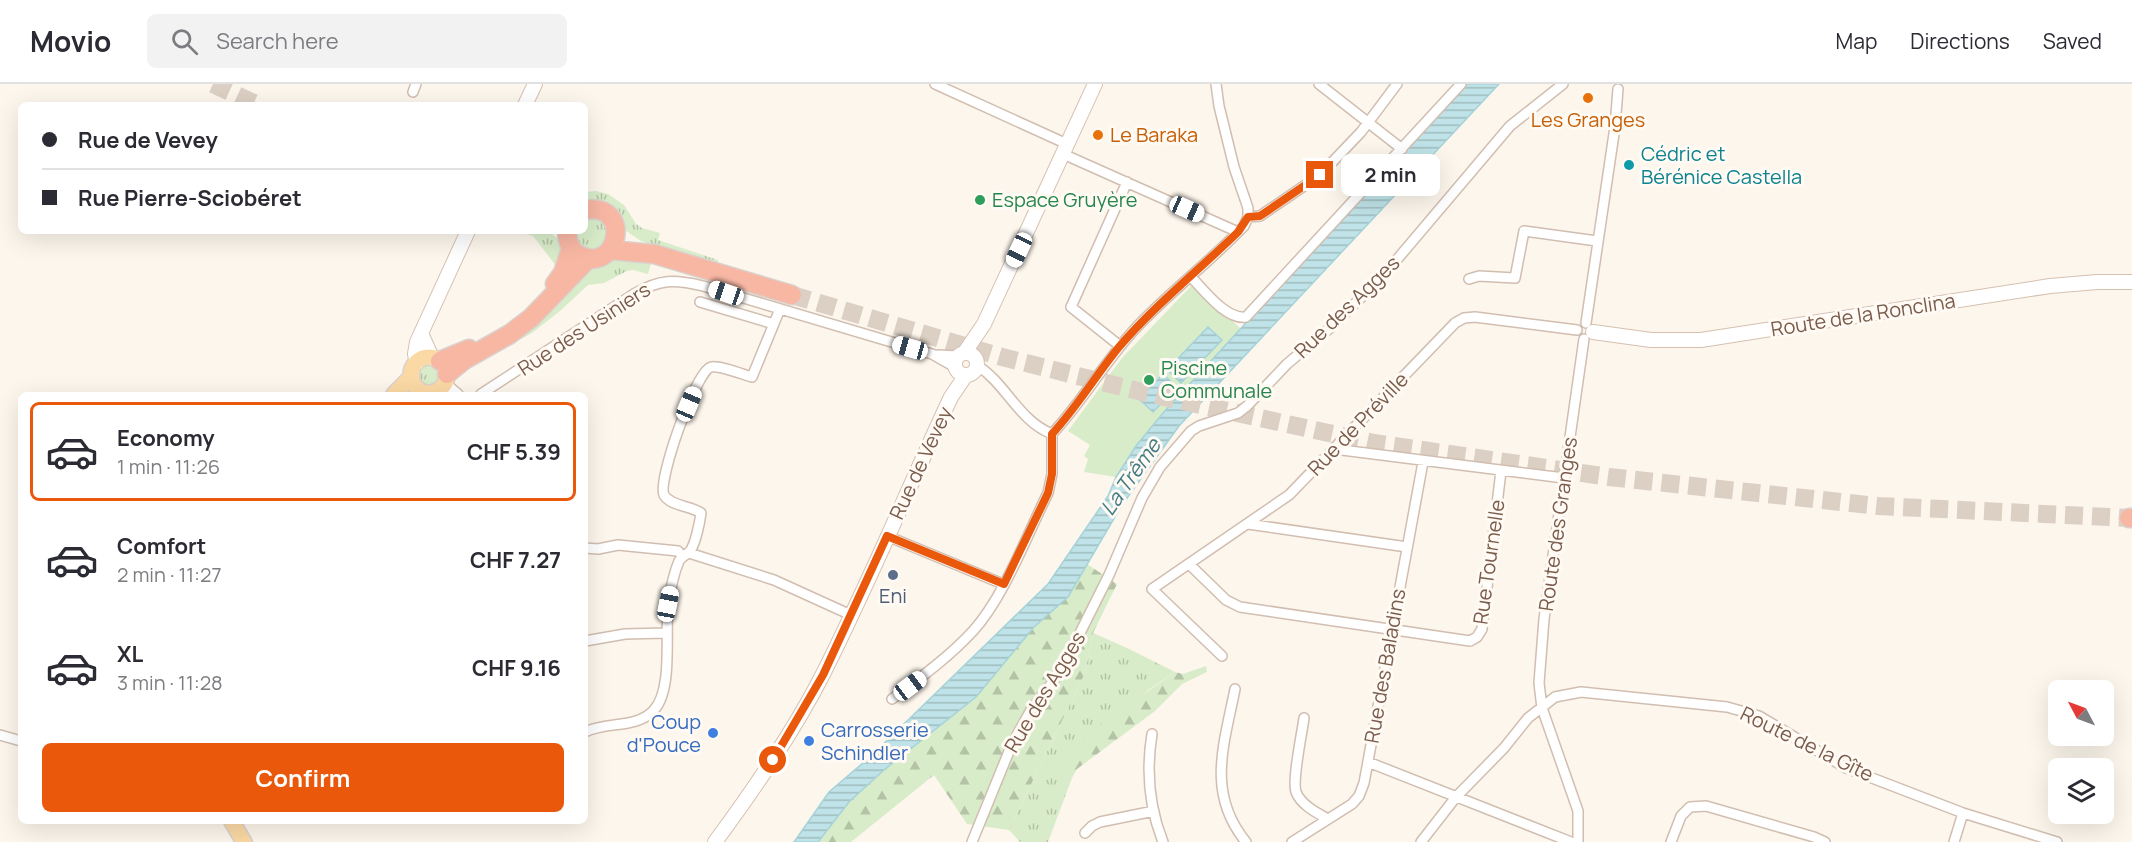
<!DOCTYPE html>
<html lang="en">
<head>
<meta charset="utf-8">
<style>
  body { margin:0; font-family:Manrope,sans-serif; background:#f2f2f3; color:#2b2b33; height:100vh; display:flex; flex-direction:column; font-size:22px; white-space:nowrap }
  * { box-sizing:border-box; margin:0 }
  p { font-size:20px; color:#7c7c81 }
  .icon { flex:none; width:33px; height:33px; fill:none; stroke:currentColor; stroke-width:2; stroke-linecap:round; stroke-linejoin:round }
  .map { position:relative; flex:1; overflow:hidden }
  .drawer { position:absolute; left:18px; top:308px; width:570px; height:432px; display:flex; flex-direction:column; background:#fff; border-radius:9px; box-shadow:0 6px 24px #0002 }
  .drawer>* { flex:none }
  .hud { position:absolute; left:18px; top:18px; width:570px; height:132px; border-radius:9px; box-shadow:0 6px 24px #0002; display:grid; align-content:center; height:132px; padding:0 24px; background:#fff }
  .needle { width:39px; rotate:311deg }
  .tools { position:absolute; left:2048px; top:596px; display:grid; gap:12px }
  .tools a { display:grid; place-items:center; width:66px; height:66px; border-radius:9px; background:#fff; box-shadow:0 6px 24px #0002; font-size:30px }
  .end { position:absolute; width:27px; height:27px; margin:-14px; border:8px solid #ea580c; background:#fff; box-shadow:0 0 0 3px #fff }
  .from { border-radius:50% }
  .bubble { position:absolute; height:42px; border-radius:9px; background:#fff; box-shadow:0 6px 24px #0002; font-size:20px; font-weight:700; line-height:42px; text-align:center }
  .car { position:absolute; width:18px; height:36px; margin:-18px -9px; border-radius:8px; box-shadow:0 0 4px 2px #0007; background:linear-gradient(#fff 24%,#345 0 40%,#fff 0 76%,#345 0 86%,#fff 0) }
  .hud b { display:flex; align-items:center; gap:21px; height:57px; font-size:22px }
  .hud b+b { border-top:2px solid #e1e1e2 }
  .hud i { width:15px; height:15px; background:#2b2b33 }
  ul { padding:10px 0 0; list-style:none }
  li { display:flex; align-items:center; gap:18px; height:99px; margin:0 12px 9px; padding:0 12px; border:3px solid transparent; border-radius:9px }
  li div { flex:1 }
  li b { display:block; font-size:22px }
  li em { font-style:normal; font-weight:700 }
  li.selected { border-color:#ea580c }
  li>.icon { width:54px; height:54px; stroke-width:1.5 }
  .primary-button { display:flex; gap:12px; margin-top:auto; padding:12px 24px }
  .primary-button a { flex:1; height:69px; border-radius:9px; background:#ea580c; color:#fff; font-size:24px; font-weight:700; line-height:69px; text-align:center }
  header { display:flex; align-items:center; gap:36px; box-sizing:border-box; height:84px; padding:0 30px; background:#fff; border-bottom:2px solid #e1e1e2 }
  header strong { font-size:28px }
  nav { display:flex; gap:33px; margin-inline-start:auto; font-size:21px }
  .search { width:420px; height:54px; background:#f2f2f3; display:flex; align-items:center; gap:15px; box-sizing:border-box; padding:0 21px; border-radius:9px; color:#7c7c81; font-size:22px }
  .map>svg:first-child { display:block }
  .grass { fill:url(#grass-tufts) }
  .forest { fill:url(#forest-firs) }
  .park { fill:#d8ecc9 }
  .water { fill:url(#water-rules); stroke:#a5d3da; stroke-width:1.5 }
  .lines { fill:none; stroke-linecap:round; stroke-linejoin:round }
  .highway-tunnel { stroke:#dcd0c4; stroke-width:18; stroke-dasharray:18 9; stroke-linecap:butt }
  .street-casing { stroke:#d1beb0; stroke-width:12 }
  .secondary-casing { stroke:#d6c0b0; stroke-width:16 }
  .primary-casing { stroke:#dad1cd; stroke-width:18 }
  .highway-casing { stroke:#dad1cd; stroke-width:21 }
  .street { stroke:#fff; stroke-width:9 }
  .secondary { stroke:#fff; stroke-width:14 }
  .primary { stroke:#fbd9a5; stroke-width:15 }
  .highway { stroke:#f7b7a3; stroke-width:18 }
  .route { stroke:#ea580c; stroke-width:8 }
  .food-dot { fill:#e8710a; stroke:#fffaf3; stroke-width:2 }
  .culture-dot { fill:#0f9aa8; stroke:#fffaf3; stroke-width:2 }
  .leisure-dot { fill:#2e9e5b; stroke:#fffaf3; stroke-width:2 }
  .service-dot { fill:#5c6f8a; stroke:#fffaf3; stroke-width:2 }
  .shop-dot { fill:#3f7fe0; stroke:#fffaf3; stroke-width:2 }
  .labels { text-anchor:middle; stroke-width:6; stroke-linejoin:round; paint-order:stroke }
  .food-label { font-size:20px; fill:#c56008; stroke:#fffaf3 }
  .culture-label { font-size:20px; fill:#0d838f; stroke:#fffaf3; text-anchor:start }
  .leisure-label { font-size:20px; fill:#27864d; stroke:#fffaf3; text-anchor:start }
  .street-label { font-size:20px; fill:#7a5c4d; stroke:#fffaf3 }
  .service-label { font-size:20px; fill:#4e5e75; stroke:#fffaf3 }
  .shop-label { font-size:20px; fill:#366cbe; stroke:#fffaf3; text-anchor:end }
  .water-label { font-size:21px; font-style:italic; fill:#437c86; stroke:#fffaf3 }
</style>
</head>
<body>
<header>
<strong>Movio</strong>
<div class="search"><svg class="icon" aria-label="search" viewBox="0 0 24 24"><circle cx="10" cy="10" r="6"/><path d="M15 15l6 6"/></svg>Search here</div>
<nav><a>Map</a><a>Directions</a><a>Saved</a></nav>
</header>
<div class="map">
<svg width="2132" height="758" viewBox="0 0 2132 758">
  <defs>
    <pattern id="grass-tufts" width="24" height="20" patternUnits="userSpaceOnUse" patternTransform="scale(1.5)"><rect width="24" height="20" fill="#d8ecc9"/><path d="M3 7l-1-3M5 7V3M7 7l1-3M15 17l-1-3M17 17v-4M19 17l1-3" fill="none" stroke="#b4c2a5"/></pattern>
    <pattern id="forest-firs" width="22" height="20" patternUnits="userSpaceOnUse" patternTransform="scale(1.5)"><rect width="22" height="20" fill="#d8ecc9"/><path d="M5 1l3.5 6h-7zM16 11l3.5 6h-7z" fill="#b4c2a5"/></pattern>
    <pattern id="water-rules" width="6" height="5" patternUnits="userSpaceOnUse" patternTransform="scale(1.5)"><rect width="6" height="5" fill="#bfe3e8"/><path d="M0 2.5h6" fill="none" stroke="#a0bbbe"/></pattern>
  </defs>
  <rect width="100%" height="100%" fill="#fdf6ec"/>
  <path class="grass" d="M596,107L608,110L624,121L636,140L642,144L660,149L658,156L718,176L717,182L641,157L585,119V108Z
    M585,131L600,132L611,149L597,168L580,165L572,147H585Z
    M516,147H549L560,157L563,165L557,183L533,152Z
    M615,173L652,175L648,190L633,186L627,187L604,199L588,201L560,227L532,249L512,260L509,255L590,183Z
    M417 292a12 12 0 1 1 24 0a12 12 0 1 1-24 0Z
    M1093,549L1127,564L1175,588L1148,606L1062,686L1072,694L1048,758H1020L1009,746L1085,589Z"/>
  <path class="forest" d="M1087,480L1117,500L1093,549L1085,589L1009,746L967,740L934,691L851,758H818L849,718L884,686L976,613L1034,543L1068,513Z
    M1206,582L1207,588L1182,600L1155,627L1077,685L1072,694L1061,686L1091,647L1175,588L1183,590Z"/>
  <path class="park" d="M1193,200L1241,245C1197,292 1152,339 1116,393L1084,388L1088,375L1084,372L1090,361L1068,347L1122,274Z"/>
  <path class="water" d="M1466,0H1499L1179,342L1122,421L1068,513L1034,543L976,613L884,686L849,718L818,758H794L829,708L871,672L1048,500L1108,412L1116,393L1136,362L1163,329Z
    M1208,243L1222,256L1181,299L1167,286Z
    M1163,290L1177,303L1153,328L1139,315Z"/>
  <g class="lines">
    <path class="highway-tunnel" d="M213,0L258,21
      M792,211L1002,273L1146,309L1374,359L1609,393L1878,422L2129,434"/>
    <defs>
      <path id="street" d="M935,0L1067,60
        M1319,0L1402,65
        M413,8L416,0
        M1063,70L1238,148
        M1248,133L1260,132L1320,91L1361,48L1397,0
        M1191,193C1204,206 1226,236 1246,233L1461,0
        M1469,195L1479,192L1515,194L1524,147L1597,157
        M700,218L774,240
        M1586,239L1615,43L1618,5
        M1120,262L1071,223L1127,98
        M938,271L958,272
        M445,299L458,310
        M434,308L437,310
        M481,310L634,210C660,195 674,195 703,202L932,270L955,283
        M1052,350C1082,318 1104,279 1134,246C1168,209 1209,179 1244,142L1248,133V124L1234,83L1219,22L1216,0
        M1334,365L1564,394
        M1248,440L1407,463
        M887,452L1003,500
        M585,464L598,465L618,461L678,467L682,472
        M689,469L774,496L851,531
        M1189,480L1226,516L1240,523L1470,557L1477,553L1482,545L1501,387
        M585,557L625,550L666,549
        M1222,572L1152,505L1289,411L1455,239L1464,234L1475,233L1577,246
        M1235,605C1224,661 1206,709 1246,758
        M892,615C920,594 949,573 973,547C1004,513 1027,451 1048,409L1052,390V350C1019,337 1006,300 978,282
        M1304,634C1302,649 1292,696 1296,708C1301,721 1317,729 1328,735
        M585,648C607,637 637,645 654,626C673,605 665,551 668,522C670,508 673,491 679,477C682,472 685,472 689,468C695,463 700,437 701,429C692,422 670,422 664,411C657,397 696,287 711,283C719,281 742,290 752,293L780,225
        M1152,650C1146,687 1149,723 1163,758
        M0,651L21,657
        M1368,678L1571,758
        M1085,749L1092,742L1100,738L1154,727
        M972,758L1012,660L1031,626L1052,599L1072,565L1109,491L1142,414L1160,383L1191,347L1199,342L1238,329L1247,322L1287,280L1330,244L1383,192L1510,42L1563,0
        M1292,758L1352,720L1359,712L1364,699L1423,378
        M1421,758L1456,713L1504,664L1528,634L1555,613L1581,608L1727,623L1759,632L1846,684L1963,729L2057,758
        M1578,758V727L1542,624L1539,599L1544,535L1584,255
        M1671,758L1681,732L1690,723L1706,722L1814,753L1825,758
        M1954,758L1963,729"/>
      <path id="secondary" d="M525,21L535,0
        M1593,248L1651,256H1701L2050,202L2097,198H2132
        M421,249L432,274
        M965,268L984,240L1095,0
        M955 280a11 11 0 1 1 22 0a11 11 0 1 1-22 0Z
        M417,279L415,270L417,258L468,147
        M715,758C755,704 793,649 823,590C869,499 908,405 951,313L966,291"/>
      <path id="primary" d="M411 291a18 18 0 1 1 36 0a18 18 0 1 1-36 0Z
        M394,310L412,292
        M231,736L244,758"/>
      <path id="highway" d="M567,147C567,157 570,166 579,171C618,192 634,118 585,126
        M610,166L654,170L792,211
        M555,200L563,189L571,164
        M440,277L469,265
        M447,290L464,276L510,250L531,234L589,174
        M2129,434H2132"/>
    </defs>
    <use href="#street" class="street-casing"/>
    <use href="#secondary" class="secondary-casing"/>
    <use href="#primary" class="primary-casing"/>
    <use href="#highway" class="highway-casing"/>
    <use href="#street" class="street"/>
    <use href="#secondary" class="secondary"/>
    <use href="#primary" class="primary"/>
    <use href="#highway" class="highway"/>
  </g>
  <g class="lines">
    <path class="route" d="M773,676L823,591L887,452L1004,500L1048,409L1052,390V350C1077,323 1096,291 1119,263C1155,221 1199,186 1238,148L1248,133L1260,132L1320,91"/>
  </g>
  <g class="food-dot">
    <circle cx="1588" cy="14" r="6"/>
    <circle cx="1098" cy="51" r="6"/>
  </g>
  <circle class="culture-dot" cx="1629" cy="81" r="6"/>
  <g class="leisure-dot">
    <circle cx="980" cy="116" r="6"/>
    <circle cx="1149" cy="296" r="6"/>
  </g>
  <circle class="service-dot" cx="893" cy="491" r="6"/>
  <g class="shop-dot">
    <circle cx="713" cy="649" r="6"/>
    <circle cx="809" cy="657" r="6"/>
  </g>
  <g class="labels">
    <g class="food-label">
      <text x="1588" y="43">Les Granges</text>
      <text x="1110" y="58" text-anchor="start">Le Baraka</text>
    </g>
    <g class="culture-label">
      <text x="1641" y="77">Cédric et<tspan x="1641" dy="23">Bérénice Castella</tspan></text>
    </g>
    <g class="leisure-label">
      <text x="992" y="123">Espace Gruyère</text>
      <text x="1161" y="291">Piscine<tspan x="1161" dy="23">Communale</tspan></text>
    </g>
    <g class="street-label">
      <text transform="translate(1347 223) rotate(-44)" y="7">Rue des Agges</text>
      <text transform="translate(1863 231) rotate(-9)" y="7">Route de la Ronclina</text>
      <text transform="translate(584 245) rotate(-33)" y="7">Rue des Usiniers</text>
      <text transform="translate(1358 340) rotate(-46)" y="7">Rue de Préville</text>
      <text transform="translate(921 379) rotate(-65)" y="7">Rue de Vevey</text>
      <text transform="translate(1558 440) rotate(-82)" y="7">Route des Granges</text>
      <text transform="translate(1489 478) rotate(-82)" y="7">Rue Tournelle</text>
      <text transform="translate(1385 582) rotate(-80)" y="7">Rue des Baladins</text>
      <text transform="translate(1045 608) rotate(-59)" y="7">Rue des Agges</text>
      <text transform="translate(1807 660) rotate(26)" y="7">Route de la Gîte</text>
    </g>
    <g class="service-label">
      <text x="893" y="519">Eni</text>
    </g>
    <g class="shop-label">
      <text x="701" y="645">Coup<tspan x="701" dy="23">d'Pouce</tspan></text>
      <text x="821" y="653" text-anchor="start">Carrosserie<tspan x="821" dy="23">Schindler</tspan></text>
    </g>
    <g class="water-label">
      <text transform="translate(1131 393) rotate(-55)" y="7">La Trême</text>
    </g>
  </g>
</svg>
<div class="tools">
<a><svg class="needle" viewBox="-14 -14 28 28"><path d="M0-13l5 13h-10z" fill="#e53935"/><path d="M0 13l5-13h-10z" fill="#7c7c81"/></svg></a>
<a><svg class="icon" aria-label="layers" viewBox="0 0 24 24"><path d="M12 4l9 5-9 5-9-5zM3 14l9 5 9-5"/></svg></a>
</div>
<i class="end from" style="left:773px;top:676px"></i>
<i class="end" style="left:1320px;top:91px"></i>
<div class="bubble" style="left:1341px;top:70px;width:99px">2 min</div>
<i class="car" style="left:1187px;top:125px;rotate:114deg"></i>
<i class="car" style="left:1019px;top:166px;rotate:205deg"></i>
<i class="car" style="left:726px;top:209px;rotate:289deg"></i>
<i class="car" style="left:910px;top:264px;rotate:286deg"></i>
<i class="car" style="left:689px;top:320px;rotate:23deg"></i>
<i class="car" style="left:668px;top:520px;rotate:11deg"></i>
<i class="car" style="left:910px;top:602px;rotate:53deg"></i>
<div class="hud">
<b><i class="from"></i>Rue de Vevey</b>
<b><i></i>Rue Pierre-Sciobéret</b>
</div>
<section class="drawer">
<ul>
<li class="selected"><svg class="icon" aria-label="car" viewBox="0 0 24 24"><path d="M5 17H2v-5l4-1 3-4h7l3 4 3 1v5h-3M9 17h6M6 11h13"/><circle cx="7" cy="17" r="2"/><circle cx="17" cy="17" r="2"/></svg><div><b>Economy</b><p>1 min · 11:26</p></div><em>CHF 5.39</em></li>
<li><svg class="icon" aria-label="car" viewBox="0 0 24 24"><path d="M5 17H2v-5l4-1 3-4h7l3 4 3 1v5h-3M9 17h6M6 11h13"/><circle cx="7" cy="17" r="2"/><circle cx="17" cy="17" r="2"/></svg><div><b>Comfort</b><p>2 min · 11:27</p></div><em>CHF 7.27</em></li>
<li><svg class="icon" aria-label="car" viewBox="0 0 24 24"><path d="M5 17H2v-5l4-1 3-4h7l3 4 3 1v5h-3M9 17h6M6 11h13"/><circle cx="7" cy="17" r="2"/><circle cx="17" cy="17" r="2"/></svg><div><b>XL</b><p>3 min · 11:28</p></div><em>CHF 9.16</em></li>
</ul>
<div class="primary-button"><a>Confirm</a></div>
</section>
</div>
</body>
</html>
